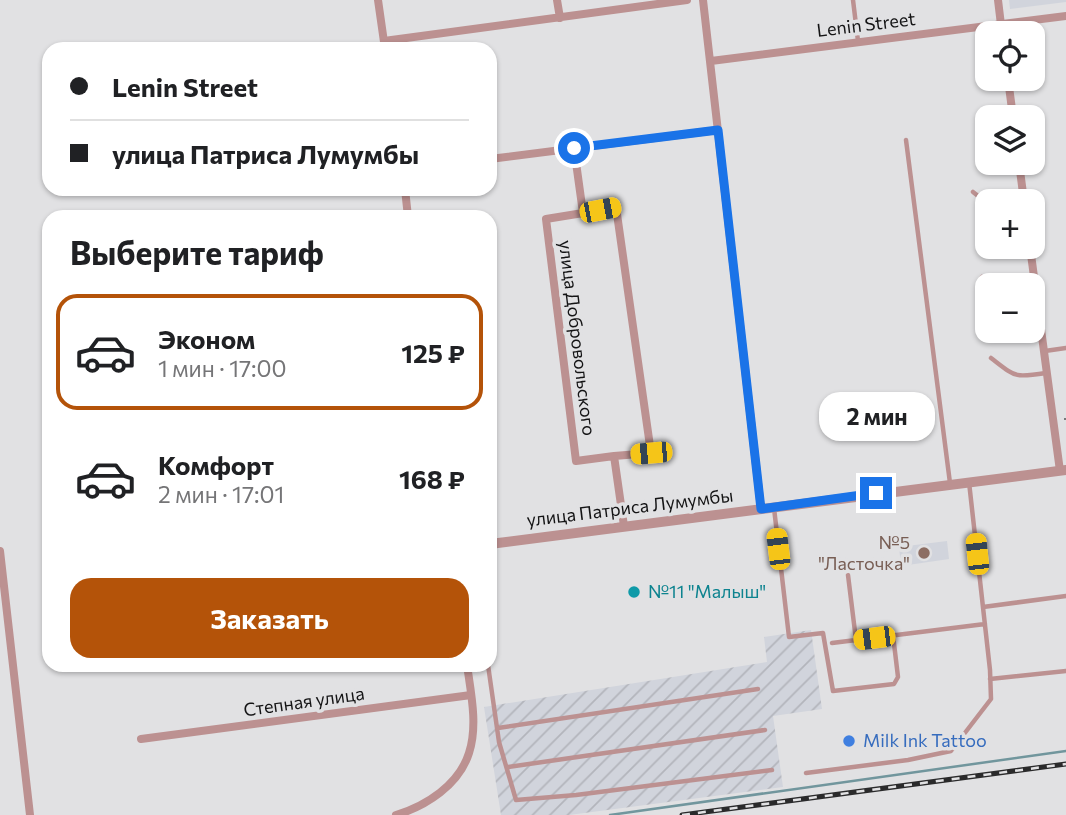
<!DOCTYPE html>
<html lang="ru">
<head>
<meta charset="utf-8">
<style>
  body { margin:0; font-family:Commissioner,sans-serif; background:#f2f2f2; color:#202124; height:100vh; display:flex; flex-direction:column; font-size:26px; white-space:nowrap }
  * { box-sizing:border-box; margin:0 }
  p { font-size:23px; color:#757577 }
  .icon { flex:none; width:38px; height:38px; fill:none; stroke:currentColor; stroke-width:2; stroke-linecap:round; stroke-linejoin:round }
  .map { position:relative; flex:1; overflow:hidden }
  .panel { position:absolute; left:42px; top:210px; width:455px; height:462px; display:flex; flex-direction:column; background:#fff; border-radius:21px; box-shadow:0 2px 5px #0004 }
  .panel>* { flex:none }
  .top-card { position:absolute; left:42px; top:42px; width:455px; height:154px; border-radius:21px; box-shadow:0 2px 5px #0004; display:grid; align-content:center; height:154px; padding:0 28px; background:#fff }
  .controls { position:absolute; left:975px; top:21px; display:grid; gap:14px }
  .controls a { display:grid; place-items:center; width:70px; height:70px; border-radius:14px; background:#fff; box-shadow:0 2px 5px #0004; font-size:35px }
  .end { position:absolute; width:32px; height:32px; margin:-16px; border:9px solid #1a73e8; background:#fff; box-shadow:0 0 0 4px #fff }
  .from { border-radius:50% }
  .bubble { position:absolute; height:49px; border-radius:21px; background:#fff; box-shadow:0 2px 5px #0004; font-size:23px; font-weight:700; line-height:49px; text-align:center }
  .car { position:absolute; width:21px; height:42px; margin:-21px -10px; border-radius:9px; box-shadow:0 0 5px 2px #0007; background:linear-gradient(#f5c518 24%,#345 0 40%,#f5c518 0 76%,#345 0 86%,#f5c518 0) }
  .top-card b { display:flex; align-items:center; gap:24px; height:66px; font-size:26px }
  .top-card b+b { border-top:2px solid #e0e0e0 }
  .top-card i { width:18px; height:18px; background:#202124 }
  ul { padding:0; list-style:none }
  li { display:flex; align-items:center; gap:21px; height:116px; margin:0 14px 10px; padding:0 14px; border:4px solid transparent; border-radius:21px }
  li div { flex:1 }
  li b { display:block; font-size:26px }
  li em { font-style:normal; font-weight:700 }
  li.selected { border-color:#b45309 }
  li>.icon { width:63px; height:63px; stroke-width:1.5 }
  h2 { padding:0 28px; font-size:32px; line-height:84px }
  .primary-button { display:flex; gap:14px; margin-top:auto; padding:14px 28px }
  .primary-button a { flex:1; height:80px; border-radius:21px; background:#b45309; color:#fff; font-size:28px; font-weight:700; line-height:80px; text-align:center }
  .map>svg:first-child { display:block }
  .built { fill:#d1d4dc }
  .industrial { fill:url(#industrial-furrows) }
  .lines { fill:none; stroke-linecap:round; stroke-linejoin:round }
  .stream { stroke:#71969d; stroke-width:2.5 }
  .path { stroke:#78787a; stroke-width:2; stroke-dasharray:3.5 3.5; stroke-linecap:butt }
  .service { stroke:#bc9191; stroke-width:4.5 }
  .minor { stroke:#bc9191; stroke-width:8 }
  .tertiary { stroke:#bc9191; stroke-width:10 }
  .rail-casing { stroke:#2a2a2b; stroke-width:5 }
  .rail { stroke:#e1e1e3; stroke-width:2.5; stroke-dasharray:8; stroke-linecap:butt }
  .route { stroke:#1a73e8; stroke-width:9 }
  .education-dot { fill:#8d6e63; stroke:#e1e1e3; stroke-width:2.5 }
  .culture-dot { fill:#0f9aa8; stroke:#e1e1e3; stroke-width:2.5 }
  .shop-dot { fill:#3f7fe0; stroke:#e1e1e3; stroke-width:2.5 }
  .labels { text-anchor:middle; stroke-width:7; stroke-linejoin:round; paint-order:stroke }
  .street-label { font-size:18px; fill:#141415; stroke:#e1e1e3 }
  .education-label { font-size:18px; fill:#785e54; stroke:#e1e1e3; text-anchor:end }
  .culture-label { font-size:18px; fill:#0d838f; stroke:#e1e1e3; text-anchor:start }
  .shop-label { font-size:18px; fill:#366cbe; stroke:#e1e1e3; text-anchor:start }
</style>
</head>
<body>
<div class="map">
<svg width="1066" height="815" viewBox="0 0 1066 815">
  <defs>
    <pattern id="industrial-furrows" width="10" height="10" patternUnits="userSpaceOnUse" patternTransform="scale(1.75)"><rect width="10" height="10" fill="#d1d4dc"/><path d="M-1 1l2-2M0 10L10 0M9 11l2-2" fill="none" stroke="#b3b5bc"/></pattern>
  </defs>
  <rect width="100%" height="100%" fill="#e1e1e3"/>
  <path class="built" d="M1009,0H1066V2L1010,9Z
    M947,541L949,559L901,566L899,547Z"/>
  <path class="industrial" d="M811,630L822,709L773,716L783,787L569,815H501L484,707L767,662L764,637Z"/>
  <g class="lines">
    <path class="stream" d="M610,815L1066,751"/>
    <path class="path" d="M1064,419H1066"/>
    <path class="service" d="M853,0L858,41
      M906,140L950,483
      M973,192L987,203
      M982,277L992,285
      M1045,351L1066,348
      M991,358C1016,377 1014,378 1046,373
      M774,508L789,637L823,633L833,691L894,684L898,677L893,635
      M848,575L856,640
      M983,607L1066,596
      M832,643L985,624
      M488,665L499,742L516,800L576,795L772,770
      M990,679L1066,671
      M498,728L758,689
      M508,767L765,730
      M806,773L908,760L951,751L991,699L990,670L969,482"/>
    <path class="minor" d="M378,0L385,49
      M557,0L560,18
      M703,0L761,509
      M998,0L1002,33
      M384,41L687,0
      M711,61L1066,16
      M1008,79L1013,117
      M574,148L583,213L546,219L576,461L614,456L624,526
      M490,159L718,130
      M1019,163L1024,201
      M405,189L408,217
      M583,213L616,207L651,453L614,456
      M1030,247L1060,471
      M0,551L30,815
      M141,739L471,695
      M396,815C426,806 459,785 469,753C478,726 471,693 467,665"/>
    <path class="tertiary" d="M490,544L1066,470"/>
    <defs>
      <path id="rail" d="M682,815L1066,764"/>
    </defs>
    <use href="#rail" class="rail-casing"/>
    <use href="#rail" class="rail"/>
  </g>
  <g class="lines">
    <path class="route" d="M574,148L718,130L761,509L876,493"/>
  </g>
  <circle class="education-dot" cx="924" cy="553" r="7"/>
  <circle class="culture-dot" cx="634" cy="592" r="7"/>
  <circle class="shop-dot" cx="849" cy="741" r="7"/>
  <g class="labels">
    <g class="street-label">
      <text transform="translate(866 25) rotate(-7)" y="6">Lenin Street</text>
      <text transform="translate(577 338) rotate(83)" y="6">улица Добровольского</text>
      <text transform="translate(630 508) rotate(-7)" y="6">улица Патриса Лумумбы</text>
      <text transform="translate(304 702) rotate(-8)" y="6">Степная улица</text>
    </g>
    <g class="education-label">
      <text x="910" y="549">№5<tspan x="910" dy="21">"Ласточка"</tspan></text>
    </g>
    <g class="culture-label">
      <text x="648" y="598">№11 "Малыш"</text>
    </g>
    <g class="shop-label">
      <text x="863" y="747">Milk Ink Tattoo</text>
    </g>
  </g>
</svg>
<div class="controls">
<a><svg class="icon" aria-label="locate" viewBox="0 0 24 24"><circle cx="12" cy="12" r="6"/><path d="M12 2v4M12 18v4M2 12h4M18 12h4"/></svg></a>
<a><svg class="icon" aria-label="layers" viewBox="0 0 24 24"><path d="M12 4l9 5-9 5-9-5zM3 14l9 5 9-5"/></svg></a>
<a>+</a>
<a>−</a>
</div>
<i class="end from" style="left:574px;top:148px"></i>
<i class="end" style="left:876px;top:493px"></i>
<div class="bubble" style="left:819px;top:392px;width:116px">2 мин</div>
<i class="car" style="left:600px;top:210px;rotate:79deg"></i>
<i class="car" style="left:651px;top:453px;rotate:265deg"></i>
<i class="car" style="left:778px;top:549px;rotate:353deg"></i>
<i class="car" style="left:977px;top:554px;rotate:354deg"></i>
<i class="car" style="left:874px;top:638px;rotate:263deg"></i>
<div class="top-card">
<b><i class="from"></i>Lenin Street</b>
<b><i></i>улица Патриса Лумумбы</b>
</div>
<section class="panel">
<h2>Выберите тариф</h2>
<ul>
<li class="selected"><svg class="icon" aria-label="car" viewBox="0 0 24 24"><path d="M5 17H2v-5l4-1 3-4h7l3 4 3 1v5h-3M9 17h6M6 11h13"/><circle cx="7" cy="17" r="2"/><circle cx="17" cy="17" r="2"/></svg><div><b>Эконом</b><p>1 мин · 17:00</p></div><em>125 ₽</em></li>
<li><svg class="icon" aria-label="car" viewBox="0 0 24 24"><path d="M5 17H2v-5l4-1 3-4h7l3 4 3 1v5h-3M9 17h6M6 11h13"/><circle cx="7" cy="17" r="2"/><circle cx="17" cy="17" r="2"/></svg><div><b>Комфорт</b><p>2 мин · 17:01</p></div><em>168 ₽</em></li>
</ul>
<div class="primary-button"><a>Заказать</a></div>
</section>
</div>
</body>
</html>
